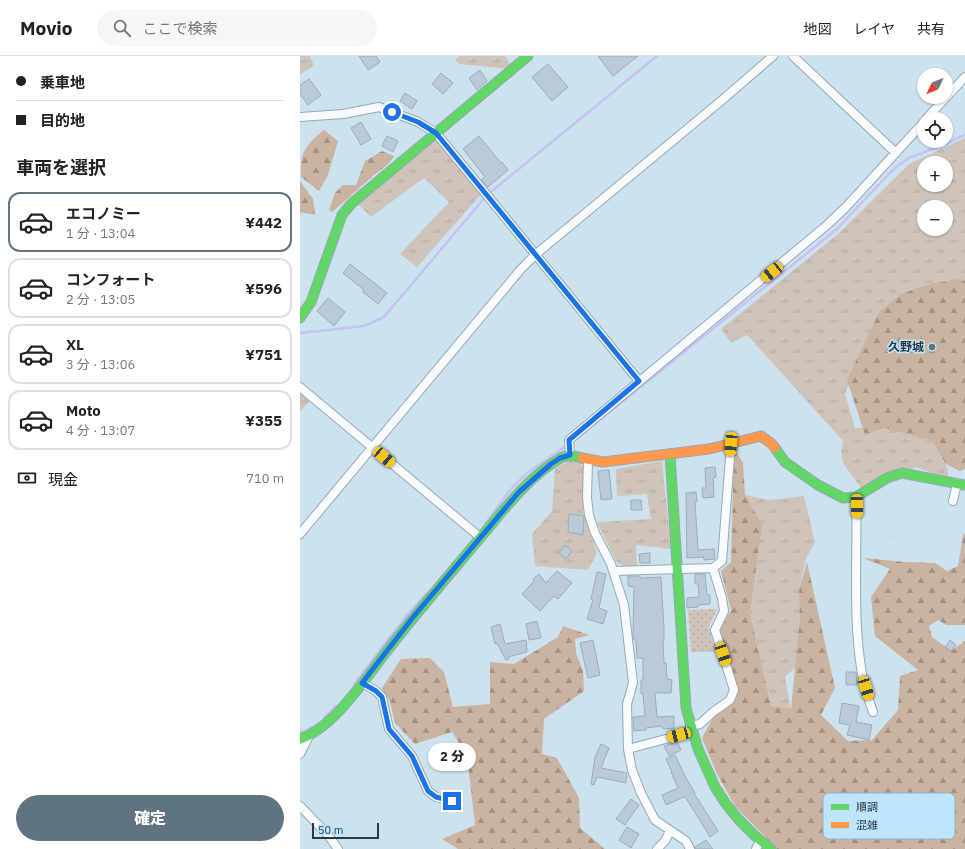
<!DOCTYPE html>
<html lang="ja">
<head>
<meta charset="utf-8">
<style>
  body { margin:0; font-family:"IBM Plex Sans","Noto Sans JP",sans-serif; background:#f6f6f6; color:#222; height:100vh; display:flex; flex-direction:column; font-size:15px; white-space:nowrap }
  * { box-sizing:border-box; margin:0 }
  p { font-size:13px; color:#767676 }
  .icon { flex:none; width:22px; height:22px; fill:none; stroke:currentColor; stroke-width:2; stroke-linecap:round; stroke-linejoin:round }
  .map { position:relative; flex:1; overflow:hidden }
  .drawer { display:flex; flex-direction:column; background:#fff; width:300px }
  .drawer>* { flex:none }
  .top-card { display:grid; align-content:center; height:88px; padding:0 16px; background:#fff }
  .needle { width:26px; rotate:227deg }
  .tools { position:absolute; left:617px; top:12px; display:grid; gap:8px }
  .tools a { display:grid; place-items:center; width:36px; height:36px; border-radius:50%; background:#fff; box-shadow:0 1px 3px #0004; font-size:20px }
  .scale { position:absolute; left:12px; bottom:10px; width:67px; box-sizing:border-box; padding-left:4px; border:2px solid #263945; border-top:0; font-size:11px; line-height:14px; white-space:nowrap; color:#263945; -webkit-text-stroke:3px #bfe5fd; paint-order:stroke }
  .end { position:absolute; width:18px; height:18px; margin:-9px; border:5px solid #1a73e8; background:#fff; box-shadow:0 0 0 2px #fff }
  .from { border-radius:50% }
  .bubble { position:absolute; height:28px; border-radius:14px; background:#fff; box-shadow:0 1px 3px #0004; font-size:13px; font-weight:800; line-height:28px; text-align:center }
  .car { position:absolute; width:12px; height:24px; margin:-12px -6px; border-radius:5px; box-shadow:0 0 3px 1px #0007; background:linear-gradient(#f5c518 24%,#345 0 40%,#f5c518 0 76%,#345 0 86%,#f5c518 0) }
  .top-card b { display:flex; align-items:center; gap:14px; height:38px; font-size:15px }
  .top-card b+b { border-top:1px solid #e0e0e0 }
  .top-card i { width:10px; height:10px; background:#222 }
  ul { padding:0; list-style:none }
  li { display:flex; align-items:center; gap:12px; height:60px; margin:0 8px 6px; padding:0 8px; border:2px solid #e0e0e0; border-radius:12px }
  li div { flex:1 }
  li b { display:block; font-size:15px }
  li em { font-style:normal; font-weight:800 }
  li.current { border-color:#607480 }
  li>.icon { width:36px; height:36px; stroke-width:1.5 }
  h2 { padding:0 16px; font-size:18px; line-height:48px }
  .pay { display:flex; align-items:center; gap:10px; height:44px; padding:0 16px; font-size:15px }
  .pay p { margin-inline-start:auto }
  .button { display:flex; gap:8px; margin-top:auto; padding:8px 16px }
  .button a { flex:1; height:46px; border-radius:24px; background:#607480; color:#fff; font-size:16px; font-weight:800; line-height:46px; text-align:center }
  header { display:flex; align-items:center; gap:24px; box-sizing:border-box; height:56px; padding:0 20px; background:#fff; border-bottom:1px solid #e0e0e0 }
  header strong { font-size:19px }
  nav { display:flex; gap:22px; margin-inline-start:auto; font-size:14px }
  .search { width:280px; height:36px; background:#f6f6f6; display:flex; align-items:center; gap:10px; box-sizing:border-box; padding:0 14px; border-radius:22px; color:#767676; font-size:15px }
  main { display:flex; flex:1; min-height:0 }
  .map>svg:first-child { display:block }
  .grass { fill:url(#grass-tufts); fill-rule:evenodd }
  .forest { fill:url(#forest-firs) }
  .park { fill:url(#park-dots) }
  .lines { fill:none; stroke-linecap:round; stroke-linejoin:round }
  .stream { stroke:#c7c2f4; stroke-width:2.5 }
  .building { fill:#b9cbd7; stroke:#9badb9 }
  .street-casing { stroke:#96a8b3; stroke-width:10 }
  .fast-casing { stroke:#96a8b3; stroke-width:11 }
  .slow-casing { stroke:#96a8b3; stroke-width:11 }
  .path { stroke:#ccd3d6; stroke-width:1.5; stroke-dasharray:1 3; stroke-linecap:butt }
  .street { stroke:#f8fbfd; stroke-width:8 }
  .fast { stroke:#63d668; stroke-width:9 }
  .slow { stroke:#ff974d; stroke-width:9 }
  .route { stroke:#1a73e8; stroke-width:5 }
  .poi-dot { fill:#607480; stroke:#bfe5fd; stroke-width:1.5 }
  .labels { text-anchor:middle; stroke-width:3; stroke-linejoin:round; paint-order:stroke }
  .poi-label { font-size:12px; font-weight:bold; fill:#263945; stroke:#bfe5fd; text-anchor:end }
  .key { fill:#bfe5fd; stroke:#91b1c6; stroke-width:1 }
  .key-label { font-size:11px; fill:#263945 }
</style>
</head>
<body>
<header>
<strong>Movio</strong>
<div class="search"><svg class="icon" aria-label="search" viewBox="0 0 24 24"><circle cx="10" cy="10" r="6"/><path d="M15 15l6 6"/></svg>ここで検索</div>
<nav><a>地図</a><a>レイヤ</a><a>共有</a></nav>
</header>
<main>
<section class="drawer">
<div class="top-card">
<b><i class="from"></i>乗車地</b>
<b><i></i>目的地</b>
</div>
<h2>車両を選択</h2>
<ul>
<li class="current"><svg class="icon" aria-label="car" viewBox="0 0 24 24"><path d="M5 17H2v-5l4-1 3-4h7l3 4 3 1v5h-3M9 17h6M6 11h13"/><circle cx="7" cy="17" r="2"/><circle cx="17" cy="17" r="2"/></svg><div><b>エコノミー</b><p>1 分 · 13:04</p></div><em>¥442</em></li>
<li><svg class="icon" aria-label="car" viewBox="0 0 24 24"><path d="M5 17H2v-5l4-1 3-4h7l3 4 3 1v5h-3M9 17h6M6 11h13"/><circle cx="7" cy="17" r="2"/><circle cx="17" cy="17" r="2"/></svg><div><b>コンフォート</b><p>2 分 · 13:05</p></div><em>¥596</em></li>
<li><svg class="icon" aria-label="car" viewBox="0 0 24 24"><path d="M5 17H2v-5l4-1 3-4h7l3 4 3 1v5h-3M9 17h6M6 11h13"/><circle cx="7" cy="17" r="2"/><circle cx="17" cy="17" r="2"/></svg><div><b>XL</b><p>3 分 · 13:06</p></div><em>¥751</em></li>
<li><svg class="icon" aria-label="car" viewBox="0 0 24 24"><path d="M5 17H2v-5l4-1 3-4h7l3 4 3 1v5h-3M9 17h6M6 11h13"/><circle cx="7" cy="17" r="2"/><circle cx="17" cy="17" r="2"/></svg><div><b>Moto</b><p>4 分 · 13:07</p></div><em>¥355</em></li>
</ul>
<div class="pay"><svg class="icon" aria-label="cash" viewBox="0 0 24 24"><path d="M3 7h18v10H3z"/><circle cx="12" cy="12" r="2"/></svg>現金<p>710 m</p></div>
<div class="button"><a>確定</a></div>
</section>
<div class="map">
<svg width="665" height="793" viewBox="0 0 665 793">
  <defs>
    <pattern id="grass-tufts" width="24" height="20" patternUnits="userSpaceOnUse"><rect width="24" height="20" fill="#d0c4ba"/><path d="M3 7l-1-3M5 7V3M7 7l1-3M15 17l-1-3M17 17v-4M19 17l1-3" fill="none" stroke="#b2a9a1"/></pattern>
    <pattern id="forest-firs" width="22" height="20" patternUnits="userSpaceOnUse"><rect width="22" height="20" fill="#cab3a1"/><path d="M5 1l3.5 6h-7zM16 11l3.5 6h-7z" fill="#a49385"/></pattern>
    <pattern id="park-dots" width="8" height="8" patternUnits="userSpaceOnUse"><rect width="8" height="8" fill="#d0c4ba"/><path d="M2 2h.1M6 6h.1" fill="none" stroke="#b2a9a1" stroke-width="1.8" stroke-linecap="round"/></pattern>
  </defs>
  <rect width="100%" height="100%" fill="#cde2ef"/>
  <path class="grass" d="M0,0H10L14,10L0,18Z
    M160,0H205L213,13L159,8L155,3Z
    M136,77L184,135L117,211L100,198L149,146L124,122L71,161L55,145Z
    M665,82V225L661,223L568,280L545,338L555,372H584L632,385L646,408L649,423L616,411L581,426L564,436L543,407L541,396L543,385L447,279L431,287L421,273L539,177L609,108ZM624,107H646V129H624ZM624,151H646V173H624Z
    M0,337L10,344L0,356Z
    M274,403L284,410L283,456L297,497L288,514L235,510L232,478L252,455L255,412Z
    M362,405L371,493L336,489L337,510H323L316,505L297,466L351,463L347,438L317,440L316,413Z
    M445,439L469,444L504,440L515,486L506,503L499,534L505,602L485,621L491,654L471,650L450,556L454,517Z"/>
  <path class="forest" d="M24,74L38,85L28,119L19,135L1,121C0,95 6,89 24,74Z
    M82,95L94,100C86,113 81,112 71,122C57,133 46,145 32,156L29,154L35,137L43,129H56L65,105Z
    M0,125L13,143L15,159L0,156Z
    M661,223L665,225V413L660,415L646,408L632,385L584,372L565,379L547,324L579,256L601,238L630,228Z
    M434,392L443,407L445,439L462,469L450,556L471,650L491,653L500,561L499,534L507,506L535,632L521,659L548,685L572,684L598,654L600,620L618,614L575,580L571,541L590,513L563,502L604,506L635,507L647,515L658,510L663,479L665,478V569H646L638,564L629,570L632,581L651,595L665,585V793H462L471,787L435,750L417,718L402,682L414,660L437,635L420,574L431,554L421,515L431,506Z
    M263,570L289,579L275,583L276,597L283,615L284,635L244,663L242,698L257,702L279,742L280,772L305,793H158L142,783L175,769L167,699L152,676L115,688L95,667L90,646L82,632L101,603L130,602L144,616L153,651L190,648V606L214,608L258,581Z"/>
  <path class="park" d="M417,553L409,571L416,596H391L388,554Z"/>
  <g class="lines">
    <path class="stream" d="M0,277L64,270L84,261L187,139L357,0
      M271,387L537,173L584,123L596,111L609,102L648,87L665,78
      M185,468L211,433L227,417L267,389
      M54,628L107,559L126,538
      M24,662L36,650
      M0,676L5,675L12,671"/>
  </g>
  <path class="building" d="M59,0H76L80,6L68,14Z
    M298,0H338L313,20Z
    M248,8L268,31L252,45L232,21Z
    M180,14L187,25L177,34L169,22Z
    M141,17L153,27L143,38L132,28Z
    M9,23L21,39L8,49L0,38V29Z
    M105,37L117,45L112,53L100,45Z
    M61,66L71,83L61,89L51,72Z
    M87,80L98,85L93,96L82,90Z
    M179,80L201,107L202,106L208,114L188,131L181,124L185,121L163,93Z
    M50,208L87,237L78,248L63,236L64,234L43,217Z
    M28,242L45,256L34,270L17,255Z
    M415,411L416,421L413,422L414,441L403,442L402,432H406L405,412Z
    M309,414L312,443L301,444L298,415Z
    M396,436L397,446H395L398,494L414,493L415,503L404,504V501L387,502L386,437Z
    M331,444H341L342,454H331Z
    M269,458L284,460L283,479L268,476Z
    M265,489L272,495L266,503L259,497Z
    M350,497V507H340L339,498Z
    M257,515L272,527L258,543L254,540L240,555L222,538L234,525L233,523L239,518L246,527Z
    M297,516L306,518L299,552L307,555L303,568L287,563L293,544L291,543Z
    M395,518H405L407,539H410V548L398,549V551L387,552V542L399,541L398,528H395Z
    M328,520H340V522L361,521L364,572V584H363L364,607H366L367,623L372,624L371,637H355L357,661L374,660V672L363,673L362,670L346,672V674L334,675L333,661L345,660L343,638H341V624H343V602H337L336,584H334L333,579L334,531L328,530Z
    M237,565L241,582L229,584L226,568Z
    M200,568L205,588L226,584L227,596L208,601L209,603L206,604L197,587L195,588L191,571Z
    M293,584L300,619L288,622L280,587Z
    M650,584L656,589L651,595L645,591Z
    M546,616H556L557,629H546Z
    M542,647L559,650L556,666L572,669L569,684L547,679L550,669L539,667Z
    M377,686L381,694L369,700L364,690Z
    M301,688L309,692L301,712L327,717L326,727L297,721L294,729L291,728L295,701Z
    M375,699L386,722L395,737H394L418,775L410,781L386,742L384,741L366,749L362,739L378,732L371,716H372L366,703Z
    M331,743L339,749L325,769L316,763Z
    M327,771L339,778L331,792L319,784Z
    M406,784L413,793H395V791Z"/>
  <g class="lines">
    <defs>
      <path id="street" d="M493,0L596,97
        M0,61L43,58L79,51L118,66L136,77L339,325
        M626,63L665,21
        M0,331L181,482
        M270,399L269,384L527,169L546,151L624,66
        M288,404L287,442L289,459L295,477L311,508L324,549L333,627L327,648L328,693L332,714L341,737L355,764L386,785L390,793
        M556,441C558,500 552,559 562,618C564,631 569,644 573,656
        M653,445L657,427
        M0,478L221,213L236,198L421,45L473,0
        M314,515L413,512L422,505L431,388
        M62,627L76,635L82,641L89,673L112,700L128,735L136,741L152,745
        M390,670L400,668L413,656L430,644L434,634L415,574L424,555L422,542L413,512
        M328,693L392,676
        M0,698L9,680
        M0,750L28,779L38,793
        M357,793L365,785L370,775
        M456,793L460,785"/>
      <path id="fast" d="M0,262L11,246L42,159L51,148L228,0
        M475,392L485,406L518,429L543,442L556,441L587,422L602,417L665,429
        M370,398L386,652L398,693L415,731L426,748L439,764L454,779L471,793
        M0,683C35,671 67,620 90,591C119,554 150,518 180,482C204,454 227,422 259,403C267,398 274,400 282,402"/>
      <path id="slow" d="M282,402L303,406L409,393L461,380L472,388L475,392"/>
    </defs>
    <use href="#street" class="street-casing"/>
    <use href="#fast" class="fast-casing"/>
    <use href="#slow" class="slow-casing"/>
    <path class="path" d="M565,465C574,472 581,479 593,481C604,482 612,479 622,484
      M592,481C609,461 618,453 644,447"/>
    <use href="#street" class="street"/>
    <use href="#fast" class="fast"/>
    <use href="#slow" class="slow"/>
  </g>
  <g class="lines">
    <path class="route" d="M92,56L118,66L136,77L339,325L269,384L270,399L260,402L251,408L219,436L114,560L62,627L76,635L82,641L89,673L112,700L128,735L136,741L152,745"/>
  </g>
  <circle class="poi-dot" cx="632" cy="291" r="4"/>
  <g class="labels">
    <g class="poi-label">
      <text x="624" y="295">久野城</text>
    </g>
  </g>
  <rect x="523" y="737" width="132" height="46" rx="6" class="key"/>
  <rect x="531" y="748" width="18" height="6" fill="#63d668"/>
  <rect x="531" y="766" width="18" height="6" fill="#ff974d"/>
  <g class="key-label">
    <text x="556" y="755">順調</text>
    <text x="556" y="773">混雑</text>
  </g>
</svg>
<div class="tools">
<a><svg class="needle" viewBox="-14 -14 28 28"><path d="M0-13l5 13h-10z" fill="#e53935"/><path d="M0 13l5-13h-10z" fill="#767676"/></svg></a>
<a><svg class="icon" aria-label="locate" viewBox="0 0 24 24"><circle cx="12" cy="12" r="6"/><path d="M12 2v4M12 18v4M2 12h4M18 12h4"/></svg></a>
<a>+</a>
<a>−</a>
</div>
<div class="scale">50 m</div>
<i class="end from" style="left:92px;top:56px"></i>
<i class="end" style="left:152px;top:745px"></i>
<div class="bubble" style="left:128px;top:687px;width:48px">2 分</div>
<i class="car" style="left:472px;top:216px;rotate:231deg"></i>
<i class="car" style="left:431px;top:388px;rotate:184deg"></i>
<i class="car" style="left:84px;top:401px;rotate:130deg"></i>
<i class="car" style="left:557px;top:450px;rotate:179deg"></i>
<i class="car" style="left:423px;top:598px;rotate:162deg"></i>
<i class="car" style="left:566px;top:632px;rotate:163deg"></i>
<i class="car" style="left:379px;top:679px;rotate:255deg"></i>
</div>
</main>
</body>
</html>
